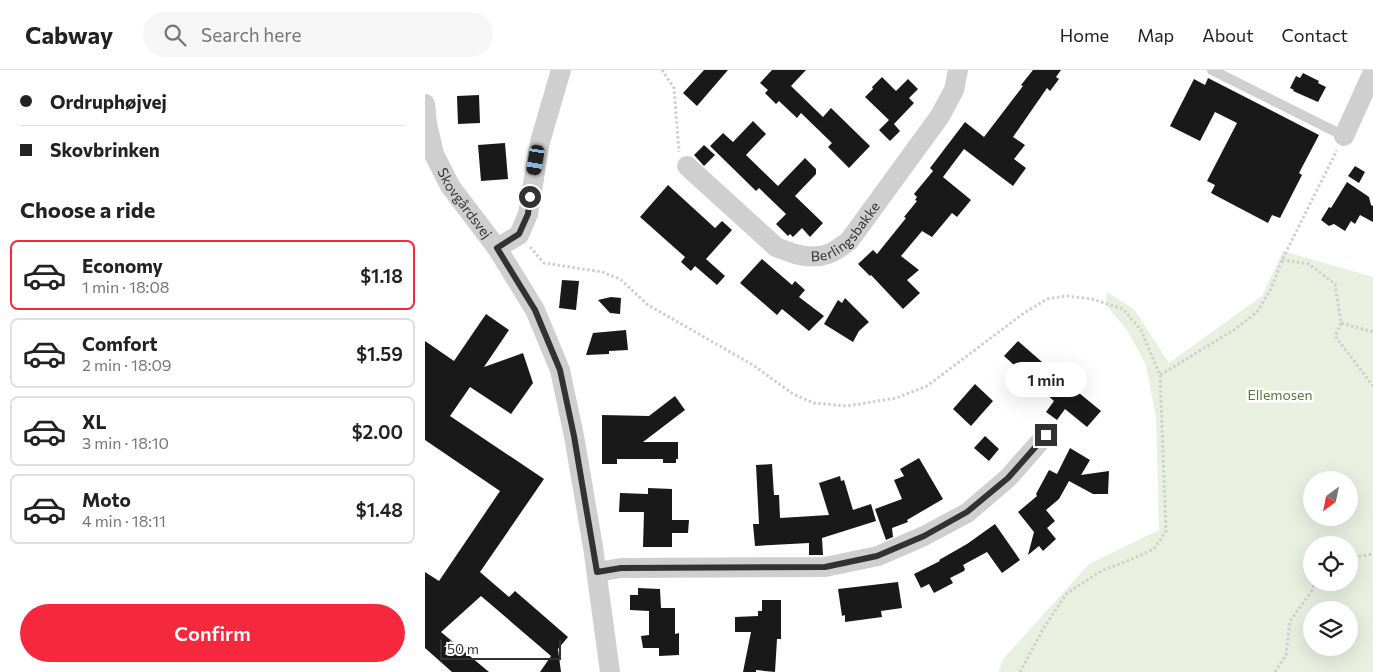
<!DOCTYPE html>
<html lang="en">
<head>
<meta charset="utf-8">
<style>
  body { margin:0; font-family:Commissioner,sans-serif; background:#f6f6f6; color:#222; height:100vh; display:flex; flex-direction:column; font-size:19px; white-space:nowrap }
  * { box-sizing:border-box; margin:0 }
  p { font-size:16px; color:#767676 }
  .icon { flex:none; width:28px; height:28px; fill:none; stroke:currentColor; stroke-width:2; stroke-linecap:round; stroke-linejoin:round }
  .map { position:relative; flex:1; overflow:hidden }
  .panel { display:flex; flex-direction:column; background:#fff; width:425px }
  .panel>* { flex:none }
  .top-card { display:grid; align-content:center; height:110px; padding:0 20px; background:#fff }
  .needle { width:32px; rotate:213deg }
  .tools { position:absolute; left:878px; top:401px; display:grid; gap:10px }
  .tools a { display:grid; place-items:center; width:55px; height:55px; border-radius:50%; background:#fff; box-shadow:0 5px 20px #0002; font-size:25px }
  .scale { position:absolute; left:15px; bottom:12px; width:121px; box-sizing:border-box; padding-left:5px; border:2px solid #323232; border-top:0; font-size:14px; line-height:18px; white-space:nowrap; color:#323232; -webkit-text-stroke:4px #fff; paint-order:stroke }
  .end { position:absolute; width:22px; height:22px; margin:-11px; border:6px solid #323232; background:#fff; box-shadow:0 0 0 2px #fff }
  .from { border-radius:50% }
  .bubble { position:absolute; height:35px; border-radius:18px; background:#fff; box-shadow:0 5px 20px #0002; font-size:16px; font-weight:600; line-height:35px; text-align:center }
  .car { position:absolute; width:15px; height:30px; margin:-15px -8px; border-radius:6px; box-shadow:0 0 4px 1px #0007; background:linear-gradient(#222 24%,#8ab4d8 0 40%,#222 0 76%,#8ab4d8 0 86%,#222 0) }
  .top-card b { display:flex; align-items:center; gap:18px; height:48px; font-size:19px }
  .top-card b+b { border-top:1px solid #e0e0e0 }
  .top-card i { width:12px; height:12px; background:#222 }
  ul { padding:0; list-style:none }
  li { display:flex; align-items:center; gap:15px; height:70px; margin:0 10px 8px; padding:0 10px; border:2px solid #e0e0e0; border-radius:8px }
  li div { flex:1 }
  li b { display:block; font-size:19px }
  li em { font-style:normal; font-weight:600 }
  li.current { border-color:#f6283e }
  li>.icon { width:45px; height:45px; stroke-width:1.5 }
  h2 { padding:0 20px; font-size:22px; line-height:60px }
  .primary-button { display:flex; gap:10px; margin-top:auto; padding:10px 20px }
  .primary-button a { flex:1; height:58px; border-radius:30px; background:#f6283e; color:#fff; font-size:20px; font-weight:600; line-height:58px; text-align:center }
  header { display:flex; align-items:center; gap:30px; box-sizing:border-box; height:70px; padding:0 25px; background:#fff; border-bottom:1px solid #e0e0e0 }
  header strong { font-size:24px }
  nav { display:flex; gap:28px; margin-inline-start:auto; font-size:18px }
  .search { width:350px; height:45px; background:#f6f6f6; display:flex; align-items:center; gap:12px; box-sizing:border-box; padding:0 18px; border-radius:28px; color:#767676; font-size:19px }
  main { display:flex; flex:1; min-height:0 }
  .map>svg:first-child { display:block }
  .green { fill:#e9f0e0; fill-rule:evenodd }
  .building { fill:#191919 }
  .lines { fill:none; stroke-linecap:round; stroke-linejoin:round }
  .path { stroke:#cfcfcf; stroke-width:3; stroke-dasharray:2.5 2.5; stroke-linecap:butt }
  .service { stroke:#cfcfcf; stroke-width:10 }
  .minor { stroke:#cfcfcf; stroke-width:20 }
  .route { stroke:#323232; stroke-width:6 }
  .labels { text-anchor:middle; stroke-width:5; stroke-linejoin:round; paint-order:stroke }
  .street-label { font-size:14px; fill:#323232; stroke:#fff }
  .park-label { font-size:14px; fill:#57743a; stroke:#fff }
</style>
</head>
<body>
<header>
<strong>Cabway</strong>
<div class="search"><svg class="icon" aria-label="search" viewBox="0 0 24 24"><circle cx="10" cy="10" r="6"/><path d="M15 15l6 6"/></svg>Search here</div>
<nav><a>Home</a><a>Map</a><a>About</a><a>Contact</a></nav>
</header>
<main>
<section class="panel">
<div class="top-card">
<b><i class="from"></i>Ordruphøjvej</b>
<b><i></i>Skovbrinken</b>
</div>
<h2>Choose a ride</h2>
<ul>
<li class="current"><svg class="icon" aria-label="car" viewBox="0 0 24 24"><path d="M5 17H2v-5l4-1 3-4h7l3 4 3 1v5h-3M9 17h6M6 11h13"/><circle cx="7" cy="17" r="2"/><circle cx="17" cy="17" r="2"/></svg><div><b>Economy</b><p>1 min · 18:08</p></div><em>$1.18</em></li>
<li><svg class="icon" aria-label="car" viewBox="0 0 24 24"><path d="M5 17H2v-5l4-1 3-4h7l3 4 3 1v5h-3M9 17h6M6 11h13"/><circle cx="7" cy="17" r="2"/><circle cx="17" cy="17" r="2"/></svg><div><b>Comfort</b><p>2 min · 18:09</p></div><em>$1.59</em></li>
<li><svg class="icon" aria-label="car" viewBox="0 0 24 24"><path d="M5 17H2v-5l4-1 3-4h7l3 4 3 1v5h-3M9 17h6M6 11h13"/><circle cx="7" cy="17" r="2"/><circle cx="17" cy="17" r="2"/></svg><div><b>XL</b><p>3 min · 18:10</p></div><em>$2.00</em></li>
<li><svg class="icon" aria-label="car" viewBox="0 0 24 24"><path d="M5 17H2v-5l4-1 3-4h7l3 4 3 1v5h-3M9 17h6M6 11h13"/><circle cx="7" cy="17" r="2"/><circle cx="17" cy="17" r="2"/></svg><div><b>Moto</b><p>4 min · 18:11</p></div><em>$1.48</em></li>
</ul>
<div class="primary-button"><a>Confirm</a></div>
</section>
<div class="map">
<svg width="948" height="602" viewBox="0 0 948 602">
  <rect width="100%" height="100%" fill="#fff"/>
  <path class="green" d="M858,181L948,207V602H573L579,588L664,494L734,460L731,348L721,295L702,260L681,235L682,222L709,239L744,293L837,226ZM886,410H924V448H886ZM886,475H924V512H886ZM886,540H924V578H886Z"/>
  <path class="building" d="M279,0H303L272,36L258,23Z
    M347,0H381L366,16L398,47L406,38L445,76L424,98L403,77L407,73L376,43L372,48L354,31L351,34L340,23L343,20L335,13Z
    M608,0H636L631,7L634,9L625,21L622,18L588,67L600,75L589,89L601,98L588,116L539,79L518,107L546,130L532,147L527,143L507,167L497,161L476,186L494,200L482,210L495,223L478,239L446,205L445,206L433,194L448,180L452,184L481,148L479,147L492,131L490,130L492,127L489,124L508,101L505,98L540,52L559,67L598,16L596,15Z
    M878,3L894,11L893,13L901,17L893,32L868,21L869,20L865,18L871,6L875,8Z
    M457,7L471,21L483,9L493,19L484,28L489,33L469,54L475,61L465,71L454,60L464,50L440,27L448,19L447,17Z
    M783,8L894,65L874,103L877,105L855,148L847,145L843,153L786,123L790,115L782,111L812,53L790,42L775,71L745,56L769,9L780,15Z
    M54,25L55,53L33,54L32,26Z
    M328,51L341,64L321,85L353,116L380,88L391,99V104L370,126L398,153L385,167L377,158L368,167L365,164L363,166L351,154L361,144L334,118L331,121L285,76L298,63L308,72Z
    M80,73L83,109L56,111L53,75Z
    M279,75L290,85L279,96L269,85Z
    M930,96L940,102L934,113L923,106Z
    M922,112L944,127L946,135L948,136V152L935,145L930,154L926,151L920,161L909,154L904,156L896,150L904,137L906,138Z
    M243,115L290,158L297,151L307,160L281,189L300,206L292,215L270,196L266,201L256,192L260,187L215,147Z
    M337,189L367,215L370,211L380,220L374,227L399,246L384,261L357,239L352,245L315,213Z
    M137,210L154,211L151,240L134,238Z
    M186,227L196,228L195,244L185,243L173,230Z
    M420,228L444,252L434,261L428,272L399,254L413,230L417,233Z
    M61,244L84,260L59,297L98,283L108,313L86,344L45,317L25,346L119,409L55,502L84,527L90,521L143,567L133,579L136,602H115L126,586L56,526L16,562L64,602H27L0,578V502L14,511L75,421L0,370V271L29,291Z
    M201,260L203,280L184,281V284L161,285L168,263Z
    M593,271L625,299L623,302L647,320L648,318L676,341L662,357L640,339L632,350L621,342L629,331L579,286Z
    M550,314L568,331L546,356L528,339Z
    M250,326L260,340L218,372H253V389H251V393H238V389H192V394H177V345L224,346Z
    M560,366L574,379L564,391L549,378Z
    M645,378L665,390L656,405L684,401L683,424H668L644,411L634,429L621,440L630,451L622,458L631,469L618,481L614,476L603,485L609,462L593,442L612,426L611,424L624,400L632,404Z
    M494,388L518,429L482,450L483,452L467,458L468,467L461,470L450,439L477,429L469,410L479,406L475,399Z
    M347,394L349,425H354L355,448L404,445L394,413L415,406L416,411L419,410L428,440L446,434L451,451L397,468L398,485H384V473L330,476L328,454H334L331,395Z
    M223,418L247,419V450H264L263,463H247V477H218L219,442H194L195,423L223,424Z
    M570,454L595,490L577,503L562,482L538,495L540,499L539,501L525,508L528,513L509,523L504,514L496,518L489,504L515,491L514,490L542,474Z
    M473,512L477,538L456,541L457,547L420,552V545L417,546L413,519Z
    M213,518L235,519L236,538H250V564L254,563V585L234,586V578H218L216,566L224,565V541L205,540V525H213Z
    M337,530H356V569H352L350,602L331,600V602H318L326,562H310V547L333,546V541H337Z"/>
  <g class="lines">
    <path class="path" d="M237,0L249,18L254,82
      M105,177L119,193L177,202L195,209L223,235L328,295L368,324L389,333L422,336L471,328L502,316L599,243L622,229L641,226L667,229L698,239L716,260L735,305L809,260L832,242L846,219L857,190L912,80
      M857,190L884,194L910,214L916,253L948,262
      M916,253L910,266L948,316
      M924,488L948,484
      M595,602L618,559L642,523L676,501L702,491L729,479L741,461L735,305
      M850,602L861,585L865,551L886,522L890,512"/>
    <path class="service" d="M787,0L919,66"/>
    <g class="minor">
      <path id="s1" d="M0,34L2,54L9,84L25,116L72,178L110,240L135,300L149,366L168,477L185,602"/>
      <path d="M919,66L948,2"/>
      <path id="s2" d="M262,96L351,177C368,184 385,190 403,184C410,182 418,175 424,171L515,46L529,20L533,0"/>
      <path d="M72,178L94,165L103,144L115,72L136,0"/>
      <path d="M172,502L196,498L400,497L453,486L499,466L542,443L583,408L621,365"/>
    </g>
  </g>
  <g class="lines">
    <path class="route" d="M105,127L103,144L94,164L72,178L110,240L135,300L149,366L172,502L196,498L400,497L452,486L499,466L542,442L583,408L621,365"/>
  </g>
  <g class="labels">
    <g class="street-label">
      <text dy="5" stroke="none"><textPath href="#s1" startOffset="109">Skovgårdsvej</textPath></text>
      <text dy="5" stroke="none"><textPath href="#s2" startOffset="201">Berlingsbakke</textPath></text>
    </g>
    <g class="park-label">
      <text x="855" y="330">Ellemosen</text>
    </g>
  </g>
</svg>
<div class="tools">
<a><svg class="needle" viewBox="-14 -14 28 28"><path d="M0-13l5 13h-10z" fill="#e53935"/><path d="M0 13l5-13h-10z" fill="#767676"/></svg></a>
<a><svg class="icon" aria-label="locate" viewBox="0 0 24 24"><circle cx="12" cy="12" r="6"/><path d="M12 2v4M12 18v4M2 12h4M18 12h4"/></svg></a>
<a><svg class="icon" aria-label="layers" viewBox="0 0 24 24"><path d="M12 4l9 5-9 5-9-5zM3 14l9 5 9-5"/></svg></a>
</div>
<div class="scale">50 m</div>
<i class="end from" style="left:105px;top:127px"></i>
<i class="end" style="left:621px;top:365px"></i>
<div class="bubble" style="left:580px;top:292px;width:82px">1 min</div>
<i class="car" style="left:111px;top:90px;rotate:190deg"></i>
</div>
</main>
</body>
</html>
